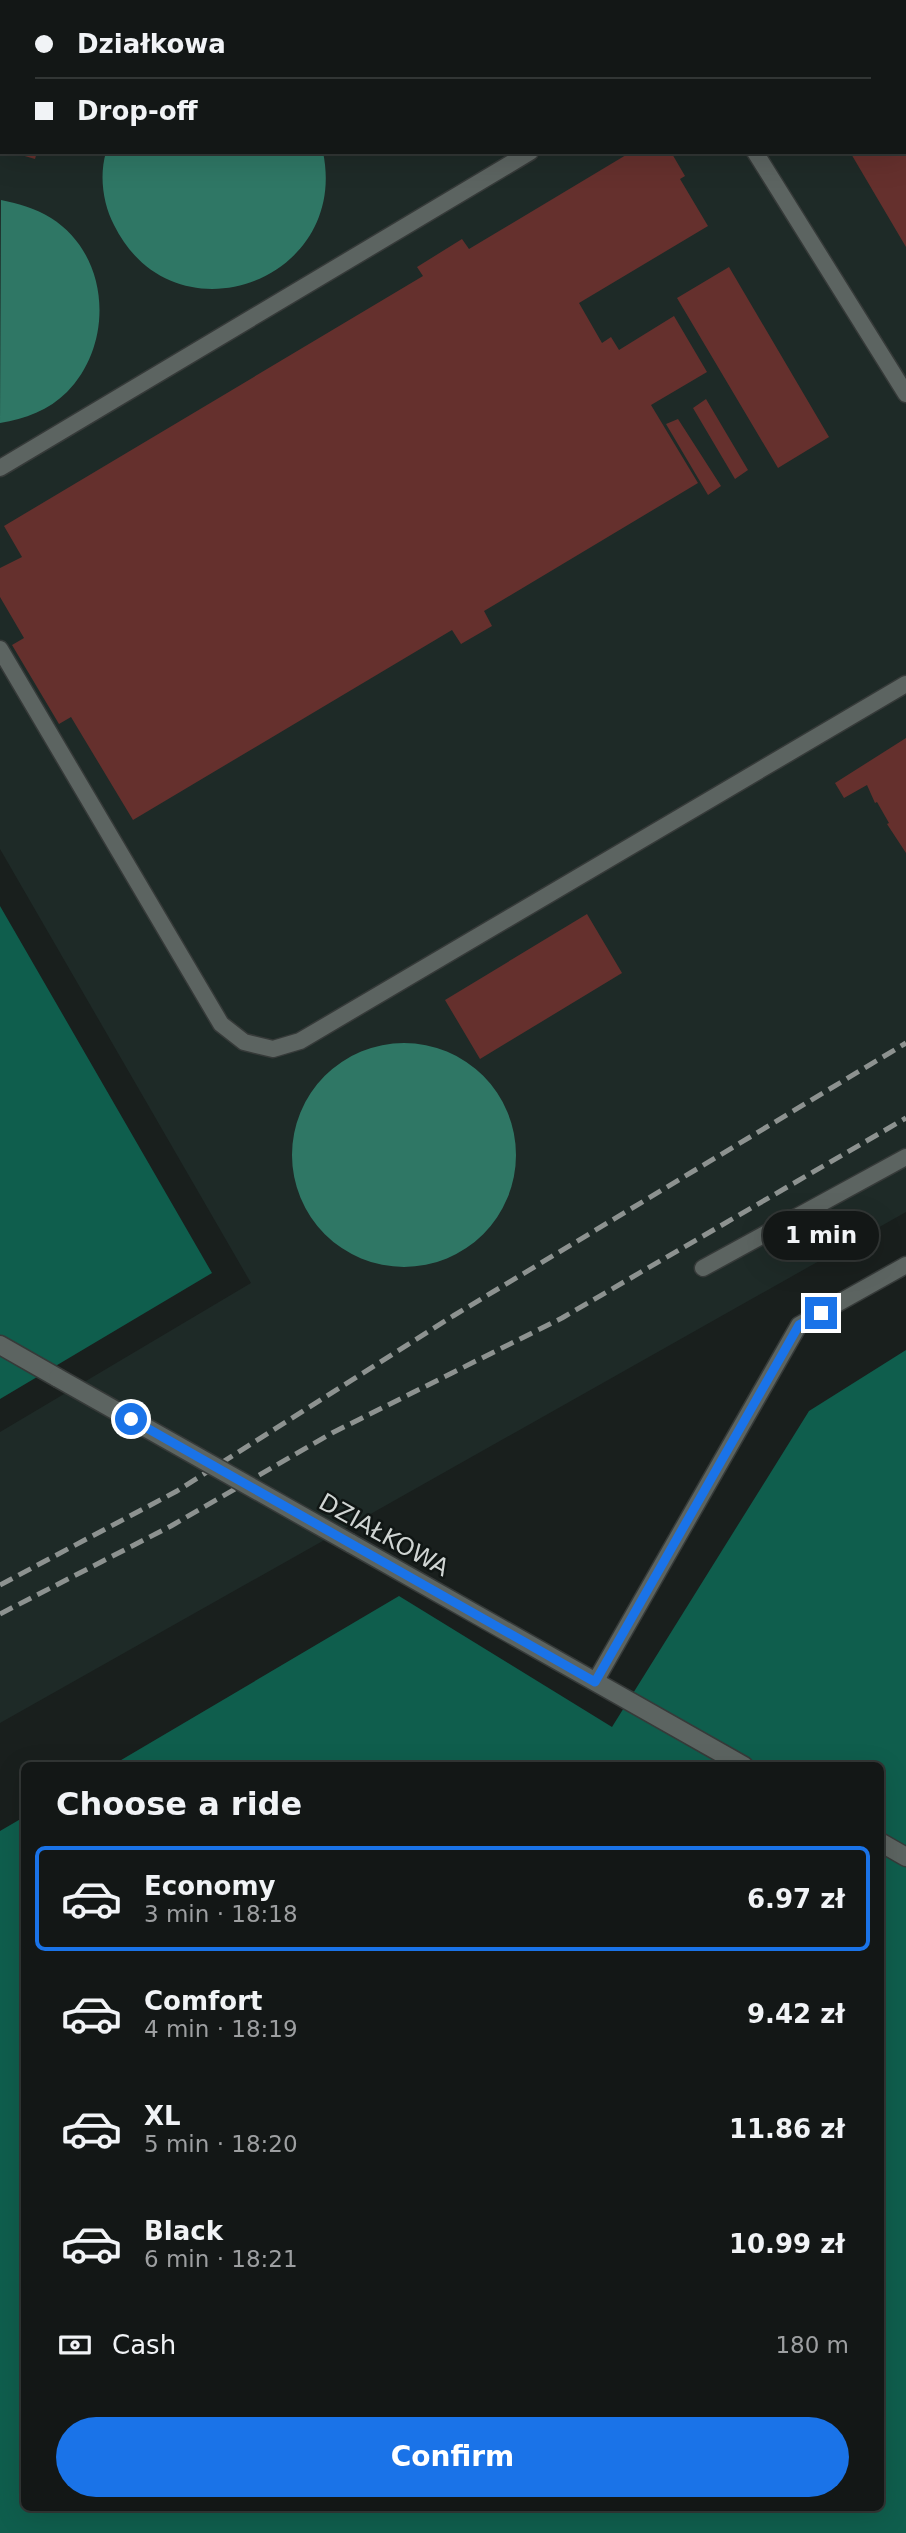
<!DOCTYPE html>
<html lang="en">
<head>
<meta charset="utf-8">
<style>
  body { margin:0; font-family:"DejaVu Sans",sans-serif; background:#202423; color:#f1f3f6; height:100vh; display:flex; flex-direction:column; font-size:26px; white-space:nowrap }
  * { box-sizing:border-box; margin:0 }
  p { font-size:23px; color:#9d9fa1 }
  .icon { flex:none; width:38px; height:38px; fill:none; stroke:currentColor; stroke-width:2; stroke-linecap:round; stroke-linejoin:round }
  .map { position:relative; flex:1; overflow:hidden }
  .sheet { position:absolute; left:21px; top:1762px; width:863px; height:749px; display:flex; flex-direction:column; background:#131716; border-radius:10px; box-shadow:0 7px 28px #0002,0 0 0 2px #323635 }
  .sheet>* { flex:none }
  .banner { position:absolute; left:0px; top:0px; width:906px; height:154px; box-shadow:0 7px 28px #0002,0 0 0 2px #323635; display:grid; align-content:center; height:154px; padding:0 35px; background:#131716 }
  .end { position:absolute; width:32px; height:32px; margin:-16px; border:9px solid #1a73e8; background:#fff; box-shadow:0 0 0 4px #fff }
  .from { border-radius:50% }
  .bubble { position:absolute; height:49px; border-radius:24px; background:#131716; box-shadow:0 7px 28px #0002,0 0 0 2px #323635; font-size:23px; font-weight:700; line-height:49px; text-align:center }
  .banner b { display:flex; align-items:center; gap:24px; height:66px; font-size:26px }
  .banner b+b { border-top:2px solid #323635 }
  .banner i { width:18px; height:18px; background:#f1f3f6 }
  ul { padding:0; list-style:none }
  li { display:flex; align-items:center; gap:21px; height:105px; margin:0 14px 10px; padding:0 21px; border:4px solid transparent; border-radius:10px }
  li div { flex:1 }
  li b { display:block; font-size:26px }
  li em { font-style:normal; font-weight:700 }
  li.on { border-color:#1a73e8 }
  li>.icon { width:63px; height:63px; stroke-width:1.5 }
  h2 { padding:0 35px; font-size:32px; line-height:84px }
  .pay { display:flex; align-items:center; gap:18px; height:77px; padding:0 35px; font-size:26px }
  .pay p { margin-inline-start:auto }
  .button { display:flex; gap:14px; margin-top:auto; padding:14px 35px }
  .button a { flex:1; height:80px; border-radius:42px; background:#1a73e8; color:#fff; font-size:28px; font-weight:700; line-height:80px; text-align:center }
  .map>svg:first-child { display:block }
  .built { fill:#1e2a27; fill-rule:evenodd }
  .forest { fill:#0f5e4d }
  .water { fill:#2f7765 }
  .building { fill:#65302d }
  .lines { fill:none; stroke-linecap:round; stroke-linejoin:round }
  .service-casing { stroke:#363a39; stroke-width:19 }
  .tertiary-casing { stroke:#363a39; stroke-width:21 }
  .service { stroke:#5c6461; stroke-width:16 }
  .tertiary { stroke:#5c6461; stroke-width:18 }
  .rail { stroke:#8d9290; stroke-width:5; stroke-dasharray:14 7; stroke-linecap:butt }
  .tertiary-bridge-casing { stroke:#363a39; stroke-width:21; stroke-linecap:butt }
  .tertiary-bridge { stroke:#5c6461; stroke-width:18 }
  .route { stroke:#1a73e8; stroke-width:9 }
  .labels { text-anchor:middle; stroke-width:5; stroke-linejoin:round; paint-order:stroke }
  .street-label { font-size:24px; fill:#d0d5d3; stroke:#101614 }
</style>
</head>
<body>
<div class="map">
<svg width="906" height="2533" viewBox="0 0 906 2533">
  <rect width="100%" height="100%" fill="#191f1d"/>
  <path class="built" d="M0,0H906V1212L0,1723V1432L251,1283L0,849ZM2,2H905V152H2Z"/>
  <path class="forest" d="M0,906L212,1273L0,1399Z
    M906,1350V2533H0V1831L24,1817V2508H880V1766H111L399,1596L612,1727L809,1411Z"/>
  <path class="water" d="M0,0H177L2,2V29Z
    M338,0H545V2H338Z
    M106,152H323C350,282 173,345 114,225C103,204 99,176 106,152Z
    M1,200C19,204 35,208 51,218C110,255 115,343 67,392C49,410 25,419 0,423Z
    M292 1155a112 112 0 1 1 224 0a112 112 0 1 1-224 0Z"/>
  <path class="building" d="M11,152H37L35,159Z
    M631,152H664L665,154L671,152L685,176L680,179L708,226L579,303L602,343L611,337L619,350L674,316L707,372L651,405L698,483L484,611L492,626L461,644L452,630L133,820L71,717L59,724L12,645L24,638L0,597V568L22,557L4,526L423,276L417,267L462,239L469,249Z
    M850,152H906V247Z
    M729,267L829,437L778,468L677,298Z
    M706,399L748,470L735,479L693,408Z
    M678,419L721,486L708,495L666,424Z
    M906,738V853L887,824L889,823L877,802L875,803L867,785L844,798L835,783Z
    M587,914L622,973L480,1059L445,1000Z"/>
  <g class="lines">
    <defs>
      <path id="service" d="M663,0L664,2
        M755,152L906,394
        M0,468L530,152
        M0,649L221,1024L244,1042L273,1049L300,1041L906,684
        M703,1268L906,1157
        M595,1682L799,1325L906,1265"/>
      <path id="tertiary" d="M0,1345L58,1378
        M350,1543L744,1766
        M880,1842L906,1857"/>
    </defs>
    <use href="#service" class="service-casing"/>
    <use href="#tertiary" class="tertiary-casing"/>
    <use href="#service" class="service"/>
    <use href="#tertiary" class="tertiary"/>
    <path class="rail" d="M0,1585L177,1491L453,1316L906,1043
      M0,1614L171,1526L332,1433L562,1318L906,1118"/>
    <defs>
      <path id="tertiary-bridge" d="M58,1378L350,1543"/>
    </defs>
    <use href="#tertiary-bridge" class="tertiary-bridge-casing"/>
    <use href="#tertiary-bridge" class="tertiary-bridge"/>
  </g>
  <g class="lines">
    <path class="route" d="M131,1419L595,1682L799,1325L821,1313"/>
  </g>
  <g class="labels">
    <g class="street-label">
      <text transform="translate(384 1535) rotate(29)" y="8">DZIAŁKOWA</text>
    </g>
  </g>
</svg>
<i class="end from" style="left:131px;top:1419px"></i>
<i class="end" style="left:821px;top:1313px"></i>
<div class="bubble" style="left:763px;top:1211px;width:116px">1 min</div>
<div class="banner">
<b><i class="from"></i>Działkowa</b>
<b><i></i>Drop-off</b>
</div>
<section class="sheet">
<h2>Choose a ride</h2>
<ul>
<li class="on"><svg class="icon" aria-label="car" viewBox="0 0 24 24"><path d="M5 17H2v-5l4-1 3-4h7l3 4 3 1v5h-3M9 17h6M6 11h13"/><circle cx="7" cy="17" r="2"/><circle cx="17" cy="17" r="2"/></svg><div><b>Economy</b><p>3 min · 18:18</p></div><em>6.97 zł</em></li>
<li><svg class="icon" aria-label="car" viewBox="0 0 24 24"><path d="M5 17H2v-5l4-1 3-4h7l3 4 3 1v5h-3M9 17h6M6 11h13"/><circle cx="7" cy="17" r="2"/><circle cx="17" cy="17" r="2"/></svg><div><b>Comfort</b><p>4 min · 18:19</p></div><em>9.42 zł</em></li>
<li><svg class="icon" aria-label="car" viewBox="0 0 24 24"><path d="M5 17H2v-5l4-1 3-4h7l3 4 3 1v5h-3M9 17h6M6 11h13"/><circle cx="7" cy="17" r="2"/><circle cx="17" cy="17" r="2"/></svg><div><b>XL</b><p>5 min · 18:20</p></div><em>11.86 zł</em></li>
<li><svg class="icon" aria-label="car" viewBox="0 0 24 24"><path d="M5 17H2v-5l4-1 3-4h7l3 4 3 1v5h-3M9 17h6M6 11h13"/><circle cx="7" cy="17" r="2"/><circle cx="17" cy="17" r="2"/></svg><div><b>Black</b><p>6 min · 18:21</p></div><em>10.99 zł</em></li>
</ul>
<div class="pay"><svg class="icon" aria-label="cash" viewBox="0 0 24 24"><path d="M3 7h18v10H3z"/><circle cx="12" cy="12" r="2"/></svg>Cash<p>180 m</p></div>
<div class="button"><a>Confirm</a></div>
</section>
</div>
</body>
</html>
